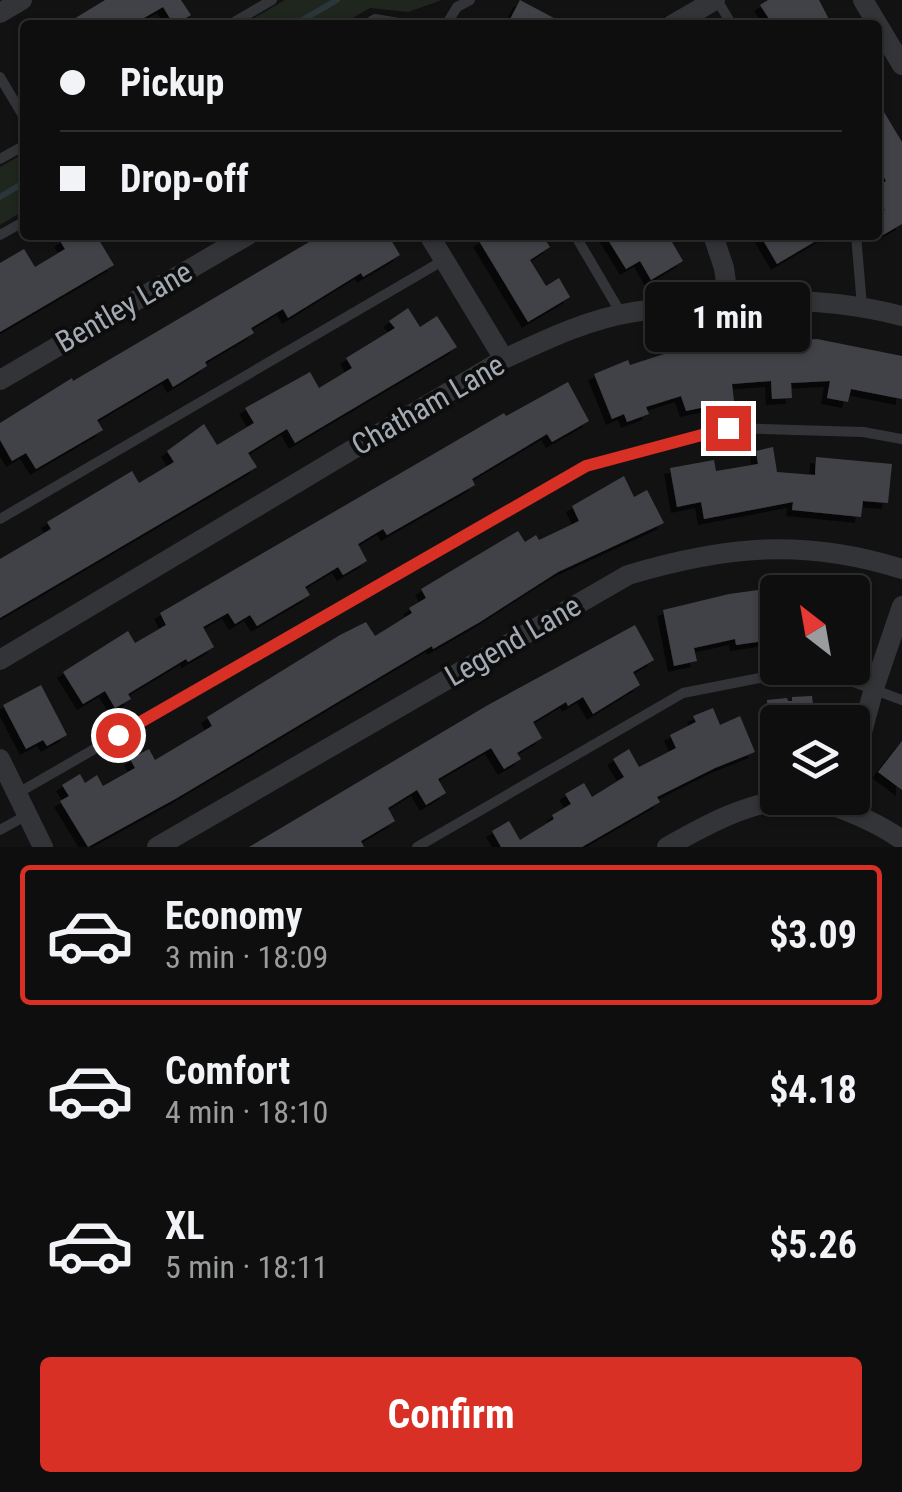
<!DOCTYPE html>
<html lang="en">
<head>
<meta charset="utf-8">
<style>
  body { margin:0; font-family:"Roboto Condensed",sans-serif; background:#171717; color:#f1f3f6; height:100vh; display:flex; flex-direction:column; font-size:38px; white-space:nowrap }
  * { box-sizing:border-box; margin:0 }
  p { font-size:32px; color:#9b9c9e }
  .icon { flex:none; width:55px; height:55px; fill:none; stroke:currentColor; stroke-width:2; stroke-linecap:round; stroke-linejoin:round }
  .map { position:relative; height:847px; overflow:hidden }
  .details { display:flex; flex-direction:column; background:#0e0e0e; flex:1 }
  .details>* { flex:none }
  .top-card { position:absolute; left:20px; top:20px; width:862px; height:220px; border-radius:10px; box-shadow:0 2px 8px #0004,0 0 0 2px #2e2e2e; display:grid; align-content:center; height:220px; padding:0 40px; background:#0e0e0e }
  .needle { width:65px; rotate:329deg }
  .fabs { position:absolute; left:760px; top:575px; display:grid; gap:20px }
  .fabs a { display:grid; place-items:center; width:110px; height:110px; border-radius:10px; background:#0e0e0e; box-shadow:0 2px 8px #0004,0 0 0 2px #2e2e2e; font-size:50px }
  .end { position:absolute; width:45px; height:45px; margin:-22px; border:12px solid #d93025; background:#fff; box-shadow:0 0 0 5px #fff }
  .from { border-radius:50% }
  .bubble { position:absolute; height:70px; border-radius:10px; background:#0e0e0e; box-shadow:0 2px 8px #0004,0 0 0 2px #2e2e2e; font-size:32px; font-weight:700; line-height:70px; text-align:center }
  .top-card b { display:flex; align-items:center; gap:35px; height:95px; font-size:38px }
  .top-card b+b { border-top:2px solid #2e2e2e }
  .top-card i { width:25px; height:25px; background:#f1f3f6 }
  ul { padding:18px 0 0; list-style:none }
  li { display:flex; align-items:center; gap:30px; height:140px; margin:0 20px 15px; padding:0 20px; border:5px solid transparent; border-radius:10px }
  li div { flex:1 }
  li b { display:block; font-size:38px }
  li em { font-style:normal; font-weight:700 }
  li.selected { border-color:#d93025 }
  li>.icon { width:90px; height:90px; stroke-width:1.5 }
  .primary-button { display:flex; gap:20px; margin-top:auto; padding:20px 40px }
  .primary-button a { flex:1; height:115px; border-radius:10px; background:#d93025; color:#fff; font-size:40px; font-weight:700; line-height:115px; text-align:center }
  .map>svg:first-child { display:block }
  .green { fill:#1e261e }
  .lines { fill:none; stroke-linecap:round; stroke-linejoin:round }
  .stream { stroke:#2b363b; stroke-width:6 }
  .building { fill:#414246; filter:url(#shadow) }
  .service { stroke:#333438; stroke-width:10 }
  .minor { stroke:#333438; stroke-width:20 }
  .route { stroke:#d93025; stroke-width:12 }
  .labels { text-anchor:middle; stroke-width:8; stroke-linejoin:round; paint-order:stroke }
  .street-label { font-size:30px; fill:#a3aab4; stroke:#0d0d0e }
</style>
</head>
<body>
<div class="map">
<svg width="902" height="847" viewBox="0 0 902 847">
  <defs>
    <filter id="shadow"><feDropShadow dx="-6" dy="6" stdDeviation="0" flood-color="#0009"/></filter>
  </defs>
  <rect width="100%" height="100%" fill="#121213"/>
  <path class="green" d="M285,0H442L408,12L370,8L340,25H242Z
    M25,153V210L0,225V167Z"/>
  <g class="lines">
    <path class="stream" d="M294,25L337,0
      M0,197L25,182"/>
  </g>
  <path class="building" d="M105,0H181L191,15L174,25L163,7L132,25H64Z
    M520,0L567,25H507Z
    M768,0H819L832,25H773L760,5Z
    M878,102L902,142V224L883,235L878,226V214L885,210L878,198V186L886,181L878,166Z
    M69,235H96L114,265L0,332V263L24,249L35,267L65,249L60,241Z
    M321,235H388L400,255L363,277L361,273L288,318L283,309L251,328L254,333L205,362L207,366L173,387L168,378L97,420L103,430L36,469L26,453L12,461L0,440V423L72,378L73,381Z
    M489,235H542L550,247L530,260L546,286L559,278L570,297L528,322L479,241Z
    M605,235H668L683,261L651,280L640,261L626,269Z
    M760,235H826L777,264Z
    M408,308L420,327L437,316L457,347L295,443L287,429L248,453L257,467L0,618V559L51,529L47,522L132,471L139,483L174,462L167,451L204,424L217,445L254,423L245,408L310,372L319,388L352,368L346,358L395,328L389,321Z
    M817,339L902,356V399L851,389L848,402L827,398L830,381L791,383L792,398L772,399L771,381L732,384L734,401L686,411L681,396L646,407L649,414L627,422L624,414L612,419L594,374L628,360L630,365L689,346V349Z
    M568,382L589,421L552,442L547,434L472,479L475,485L438,506L387,535L383,529L358,544L367,561L343,575L338,567L305,587L310,595L257,626L250,615L235,624L228,613L203,627L214,647L188,662L186,659L128,694L131,699L115,708L105,691L83,704L63,672L128,631L135,643L166,625L160,613L504,413L506,416Z
    M773,447L777,472L815,475L816,457L892,464L888,503L863,501L861,517L792,510L793,502L704,519L701,502L677,507L670,468L714,460L716,471L758,464L756,451Z
    M624,476L634,497L647,490L664,523L558,572L480,622L433,649L432,646L177,798L88,847L60,801L69,796L62,785L80,774L85,783L97,775L103,786L135,768L130,759L149,749L155,760L212,726L207,717L340,635L366,622L375,636L412,613L409,608L426,598L421,589L518,531L525,542L536,535L539,540L579,521L572,506Z
    M772,588L778,639L736,645L735,639L694,648L697,661L674,666L663,610L729,594Z
    M635,625L654,660L633,672L640,685L593,714L583,697L568,706L566,702L533,722L542,738L517,753L521,759L504,769L491,748L438,779L446,793L426,805L417,790L388,808L395,821L361,841L364,847H249L488,705Z
    M41,685L67,735L47,746L43,740L26,749L3,705Z
    M812,696L815,722H769L767,700L787,698L788,701H792V697Z
    M713,708L720,725L740,716L755,752L715,768L657,797L660,802L582,847H501L492,831L509,821L520,840L554,819L552,815L571,804L565,794L584,783L592,797L624,777L613,759L629,749L639,767L676,748L670,735L696,722L693,716Z
    M902,741V790L878,772Z"/>
  <g class="lines">
    <path class="service" d="M717,0L732,25
      M229,25L272,0
      M365,25L375,19L410,25
      M446,25L457,7L470,0
      M0,77L25,119
      M0,159L25,145
      M0,235L25,221
      M575,235L622,315
      M856,235L862,306
      M0,519L444,260
      M18,793L586,466L728,428L863,432L902,439
      M0,830L27,815
      M417,847L683,693L765,677L851,681L902,700"/>
    <path class="minor" d="M863,0L902,65
      M0,13L22,0
      M672,25L715,0
      M429,235L504,359
      M713,235L724,268L729,303
      M0,380L248,235
      M0,660L504,359C545,340 588,319 634,312C720,298 817,294 902,316
      M0,759L43,847
      M852,769L874,688L902,606
      M157,847L628,575C725,546 804,538 902,569
      M667,847C704,826 747,802 792,799C823,797 877,822 902,840"/>
  </g>
  <g class="lines">
    <path class="route" d="M118,735L586,466L728,428"/>
  </g>
  <g class="labels">
    <g class="street-label">
      <text transform="translate(124 307) rotate(-30)" y="10">Bentley Lane</text>
      <text transform="translate(428 405) rotate(-30)" y="10">Chatham Lane</text>
      <text transform="translate(513 641) rotate(-30)" y="10">Legend Lane</text>
    </g>
  </g>
</svg>
<div class="fabs">
<a><svg class="needle" viewBox="-14 -14 28 28"><path d="M0-13l5 13h-10z" fill="#e53935"/><path d="M0 13l5-13h-10z" fill="#9b9c9e"/></svg></a>
<a><svg class="icon" aria-label="layers" viewBox="0 0 24 24"><path d="M12 4l9 5-9 5-9-5zM3 14l9 5 9-5"/></svg></a>
</div>
<i class="end from" style="left:118px;top:735px"></i>
<i class="end" style="left:728px;top:428px"></i>
<div class="bubble" style="left:645px;top:282px;width:165px">1 min</div>
<div class="top-card">
<b><i class="from"></i>Pickup</b>
<b><i></i>Drop-off</b>
</div>
</div>
<section class="details">
<ul>
<li class="selected"><svg class="icon" aria-label="car" viewBox="0 0 24 24"><path d="M5 17H2v-5l4-1 3-4h7l3 4 3 1v5h-3M9 17h6M6 11h13"/><circle cx="7" cy="17" r="2"/><circle cx="17" cy="17" r="2"/></svg><div><b>Economy</b><p>3 min · 18:09</p></div><em>$3.09</em></li>
<li><svg class="icon" aria-label="car" viewBox="0 0 24 24"><path d="M5 17H2v-5l4-1 3-4h7l3 4 3 1v5h-3M9 17h6M6 11h13"/><circle cx="7" cy="17" r="2"/><circle cx="17" cy="17" r="2"/></svg><div><b>Comfort</b><p>4 min · 18:10</p></div><em>$4.18</em></li>
<li><svg class="icon" aria-label="car" viewBox="0 0 24 24"><path d="M5 17H2v-5l4-1 3-4h7l3 4 3 1v5h-3M9 17h6M6 11h13"/><circle cx="7" cy="17" r="2"/><circle cx="17" cy="17" r="2"/></svg><div><b>XL</b><p>5 min · 18:11</p></div><em>$5.26</em></li>
</ul>
<div class="primary-button"><a>Confirm</a></div>
</section>
</body>
</html>
